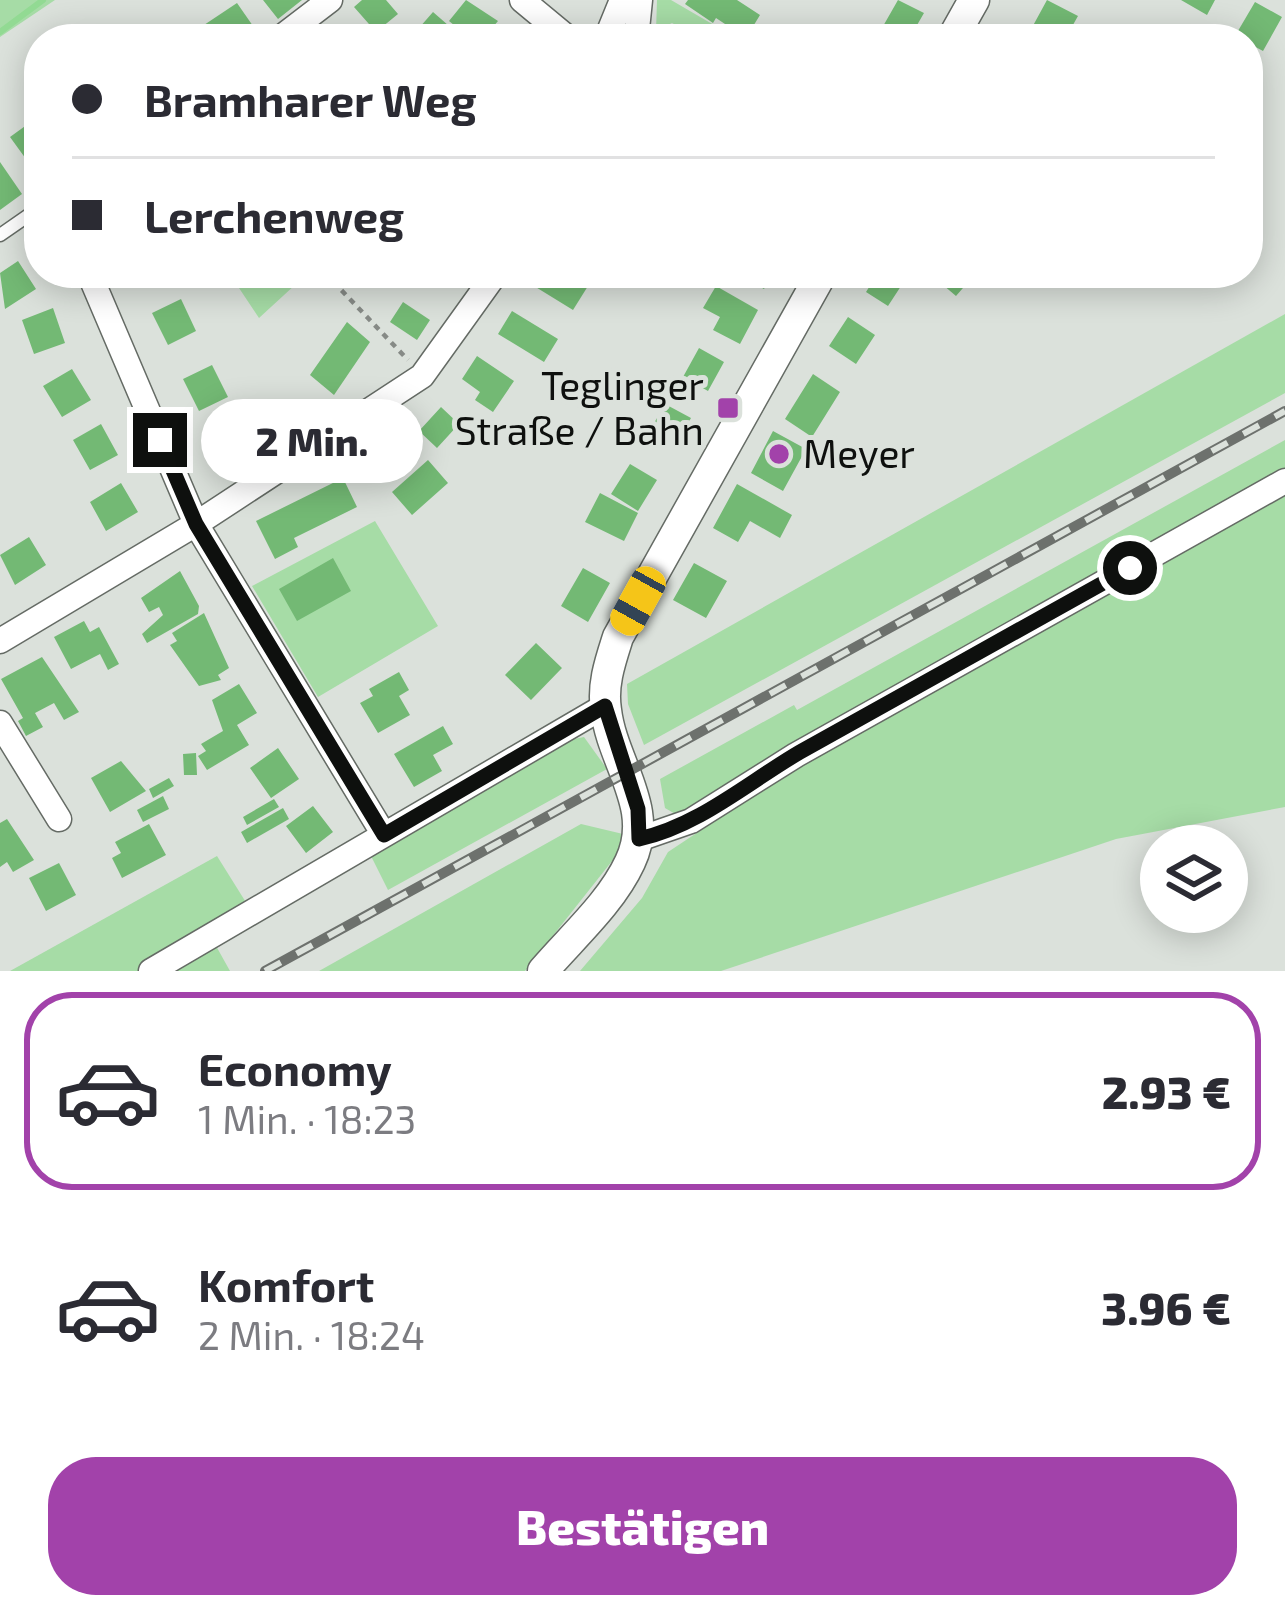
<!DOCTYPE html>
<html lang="de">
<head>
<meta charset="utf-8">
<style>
  body { margin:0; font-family:"Exo 2",sans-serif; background:#f2f2f3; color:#2b2b33; height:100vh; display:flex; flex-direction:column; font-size:45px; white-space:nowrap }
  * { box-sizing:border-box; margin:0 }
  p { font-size:39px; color:#7c7c81 }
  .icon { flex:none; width:66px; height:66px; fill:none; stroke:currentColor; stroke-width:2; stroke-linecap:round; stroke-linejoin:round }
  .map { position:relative; height:971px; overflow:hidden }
  .panel { display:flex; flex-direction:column; background:#fff; flex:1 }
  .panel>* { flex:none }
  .banner { position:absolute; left:24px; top:24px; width:1239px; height:264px; border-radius:48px; box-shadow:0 6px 30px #0003; display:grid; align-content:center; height:264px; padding:0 48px; background:#fff }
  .buttons { position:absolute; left:1140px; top:825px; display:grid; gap:24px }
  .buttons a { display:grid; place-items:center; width:108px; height:108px; border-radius:50%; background:#fff; box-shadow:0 6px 30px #0003; font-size:60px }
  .end { position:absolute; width:54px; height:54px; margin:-27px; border:15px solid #0e100e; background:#fff; box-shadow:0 0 0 6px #fff }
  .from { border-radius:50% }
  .bubble { position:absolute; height:84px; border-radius:42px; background:#fff; box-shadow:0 6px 30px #0003; font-size:39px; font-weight:800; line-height:84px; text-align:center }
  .car { position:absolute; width:36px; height:72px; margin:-36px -18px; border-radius:15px; box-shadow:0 0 9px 3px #0007; background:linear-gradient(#f5c518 24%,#345 0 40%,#f5c518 0 76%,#345 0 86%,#f5c518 0) }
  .banner b { display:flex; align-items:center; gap:42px; height:114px; font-size:45px }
  .banner b+b { border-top:3px solid #e1e1e2 }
  .banner i { width:30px; height:30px; background:#2b2b33 }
  ul { padding:21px 0 0; list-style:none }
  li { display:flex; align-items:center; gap:36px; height:198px; margin:0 24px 18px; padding:0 24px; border:6px solid transparent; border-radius:48px }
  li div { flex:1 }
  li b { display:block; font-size:45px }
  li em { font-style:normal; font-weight:800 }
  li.active { border-color:#a242aa }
  li>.icon { width:108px; height:108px; stroke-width:1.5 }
  .cta { display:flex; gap:24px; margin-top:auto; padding:24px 48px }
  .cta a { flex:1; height:138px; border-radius:48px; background:#a242aa; color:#fff; font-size:48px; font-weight:800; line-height:138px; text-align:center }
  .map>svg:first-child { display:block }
  .green { fill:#a6dca6 }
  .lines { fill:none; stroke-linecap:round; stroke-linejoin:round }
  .stream { stroke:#92da93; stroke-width:6 }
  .building { fill:#73b974 }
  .service-casing { stroke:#656b65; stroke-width:15 }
  .minor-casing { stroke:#656b65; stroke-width:27 }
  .tertiary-casing { stroke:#656b65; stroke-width:33 }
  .path { stroke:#868a86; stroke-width:4.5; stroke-dasharray:6 6; stroke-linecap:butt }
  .service { stroke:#fff; stroke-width:12 }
  .minor { stroke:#fff; stroke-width:24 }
  .tertiary { stroke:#fff; stroke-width:30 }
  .rail-casing { stroke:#6d716d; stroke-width:10 }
  .rail { stroke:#dbe1db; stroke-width:6; stroke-dasharray:18; stroke-linecap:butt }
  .route { stroke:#0e100e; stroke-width:15 }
  .poi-dot { fill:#a242aa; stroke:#dbe1db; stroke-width:4.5 }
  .labels { text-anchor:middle; stroke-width:10; stroke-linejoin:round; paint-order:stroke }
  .poi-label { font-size:39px; fill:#0e100e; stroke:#dbe1db; text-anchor:end }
</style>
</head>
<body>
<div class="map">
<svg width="1285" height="971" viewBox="0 0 1285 971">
  <rect width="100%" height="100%" fill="#dbe1db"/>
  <path class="green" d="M0,0H55L0,37Z
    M657,0H671L738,39H700L672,23L656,31Z
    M229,273H308L259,318Z
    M1285,314V393L644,745L628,704L627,684Z
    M1285,440V470L715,797L677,815L665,808L660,779L794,705L797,710Z
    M1285,493V807L1116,839L721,971H580L642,898L668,852L802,763Z
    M375,521L438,626L318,697L252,586Z
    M584,737L607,769L388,890L371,856L569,740Z
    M581,824L623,834L616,856L525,971H319Z
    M217,856L247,904L206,928L230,971H10Z"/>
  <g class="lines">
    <path class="stream" d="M0,32L43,0"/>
  </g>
  <path class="building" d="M263,0H302L278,19Z
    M362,0H386L398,14L376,32L354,7Z
    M466,0L498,21L483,39H471L449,21Z
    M688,0H737L760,15L746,38L716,18L713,23L685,4Z
    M898,0L924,13L909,39H886L878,35Z
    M1047,0L1078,16L1065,39L1029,33Z
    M1181,0H1215L1207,15Z
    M1255,2L1282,17L1263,51L1235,36Z
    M237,3L253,26L234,39H213L204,25Z
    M433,12L464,39L412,36Z
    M39,116V177L10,137Z
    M0,162L22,194L0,210Z
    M18,261L36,289L5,309L0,273Z
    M140,273H182L146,288Z
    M542,273H567L588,286L573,310L534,286Z
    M735,273H773L764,289Z
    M878,273L903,283L888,306L866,292Z
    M942,273H976L956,296L936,279Z
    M716,286L758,310L740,344L713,330L720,317L703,308Z
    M181,299L196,331L168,345L152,313Z
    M403,302L430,320L417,340L390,322Z
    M53,308L65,343L34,354L22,320Z
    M512,311L558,339L544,362L498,334Z
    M848,317L875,335L856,364L829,346Z
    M347,322L370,342L334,395L310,375Z
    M699,348L724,362L708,391L683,377Z
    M477,356L514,381L493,412L475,400L480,392L462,379Z
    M212,365L228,397L199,411L183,379Z
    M72,369L91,400L62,417L43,386Z
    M813,374L840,392L812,437L785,419Z
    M665,404L691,418L675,447L649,432Z
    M268,407L283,436L251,452L237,423Z
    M441,407L459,424L437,448L419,431Z
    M101,424L118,455L90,470L73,440Z
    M773,431L806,449L783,491L751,473Z
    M388,438L406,458L383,479L365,458Z
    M428,460L448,483L412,515L392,492Z
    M630,464L657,480L638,511L611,494Z
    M343,478L357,507L294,538L298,547L275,559L256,521Z
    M121,483L138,512L106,531L90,502Z
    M737,484L792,515L780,538L750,521L738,542L713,528Z
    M600,493L638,513L624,541L585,522Z
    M29,537L46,565L15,585L0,555Z
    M333,558L351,591L297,621L279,589Z
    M694,563L727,581L706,618L673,600Z
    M583,568L610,583L588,622L561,606Z
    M180,571L199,606L198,614L147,643L142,634L163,615L159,607L149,612L141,598Z
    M204,613L229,668L218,675L221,680L199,686L170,645L177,641L172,633Z
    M84,621L90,632L99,627L119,664L108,670L100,654L71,669L54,637Z
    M536,643L562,668L531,700L505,675Z
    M42,657L79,712L64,720L54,703L35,713L43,727L26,736L18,721L23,718L1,679Z
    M399,672L409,690L399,696L410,715L378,733L360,703L373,696L369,689Z
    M239,684L257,713L237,725L249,745L207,770L198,756L206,751L201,744L223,731L212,700Z
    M443,726L453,744L433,755L442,771L414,787L394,754Z
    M278,748L299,779L271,798L250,768Z
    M196,753L197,775H184L183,754Z
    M121,761L146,791L110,812L91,778Z
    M169,778L174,786L153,798L149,789Z
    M163,796L169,809L143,822L137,810Z
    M274,799L279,807L247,825L243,817Z
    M313,806L333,832L306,853L286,826Z
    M283,808L289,819L247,843L241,832Z
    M7,819L34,860L13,872L7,862L0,867V823Z
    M149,824L166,855L122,878L112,858L121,853L115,842Z
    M59,863L76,895L46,911L29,878Z"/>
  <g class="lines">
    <defs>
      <path id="service" d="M0,235L39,208"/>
      <path id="minor" d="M522,0L569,39
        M279,39L330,0
        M606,39L622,0
        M636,39L640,0
        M89,273L196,524L384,835
        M0,641L196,524L422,376L496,273
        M0,723L59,819
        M639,839L691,821L796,755L1285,481
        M151,971L605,706"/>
      <path id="tertiary" d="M952,39L974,0
        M543,971C572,937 611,903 630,862C656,808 612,763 606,710C602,685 610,662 618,637L822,273"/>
    </defs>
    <use href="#service" class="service-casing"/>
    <use href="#minor" class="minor-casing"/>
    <use href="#tertiary" class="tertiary-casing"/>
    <path class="path" d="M325,273L408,360"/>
    <use href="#service" class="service"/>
    <use href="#minor" class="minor"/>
    <use href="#tertiary" class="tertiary"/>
    <defs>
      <path id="rail" d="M265,971L1285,411"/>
    </defs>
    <use href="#rail" class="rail-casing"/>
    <use href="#rail" class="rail"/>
  </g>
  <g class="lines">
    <path class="route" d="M160,440L196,524L384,835L605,706L638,809L639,839C700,825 747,783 800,752C910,690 1020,630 1130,568"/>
  </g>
  <g class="poi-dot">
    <rect x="716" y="396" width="24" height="24" rx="6"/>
    <circle cx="779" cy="454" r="12"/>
  </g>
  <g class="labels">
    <g class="poi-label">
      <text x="704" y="400">Teglinger<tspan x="704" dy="45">Straße / Bahn</tspan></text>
      <text x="803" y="468" text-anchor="start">Meyer</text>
    </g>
  </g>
</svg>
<div class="buttons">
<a><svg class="icon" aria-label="layers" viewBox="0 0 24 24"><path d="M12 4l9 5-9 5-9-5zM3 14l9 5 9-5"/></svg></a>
</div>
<i class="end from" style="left:1130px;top:568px"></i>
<i class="end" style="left:160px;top:440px"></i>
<div class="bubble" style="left:201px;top:399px;width:222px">2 Min.</div>
<i class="car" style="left:638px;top:601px;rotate:209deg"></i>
<div class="banner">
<b><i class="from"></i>Bramharer Weg</b>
<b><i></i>Lerchenweg</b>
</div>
</div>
<section class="panel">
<ul>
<li class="active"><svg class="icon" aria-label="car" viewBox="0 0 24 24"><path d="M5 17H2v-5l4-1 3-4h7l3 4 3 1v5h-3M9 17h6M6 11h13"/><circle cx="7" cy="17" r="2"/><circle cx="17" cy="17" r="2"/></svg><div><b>Economy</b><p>1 Min. · 18:23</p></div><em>2.93 €</em></li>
<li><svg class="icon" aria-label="car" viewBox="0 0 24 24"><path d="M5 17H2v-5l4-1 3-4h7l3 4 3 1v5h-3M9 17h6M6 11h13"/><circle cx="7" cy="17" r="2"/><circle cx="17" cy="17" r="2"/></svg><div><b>Komfort</b><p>2 Min. · 18:24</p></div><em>3.96 €</em></li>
</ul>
<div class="cta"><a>Bestätigen</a></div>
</section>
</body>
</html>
